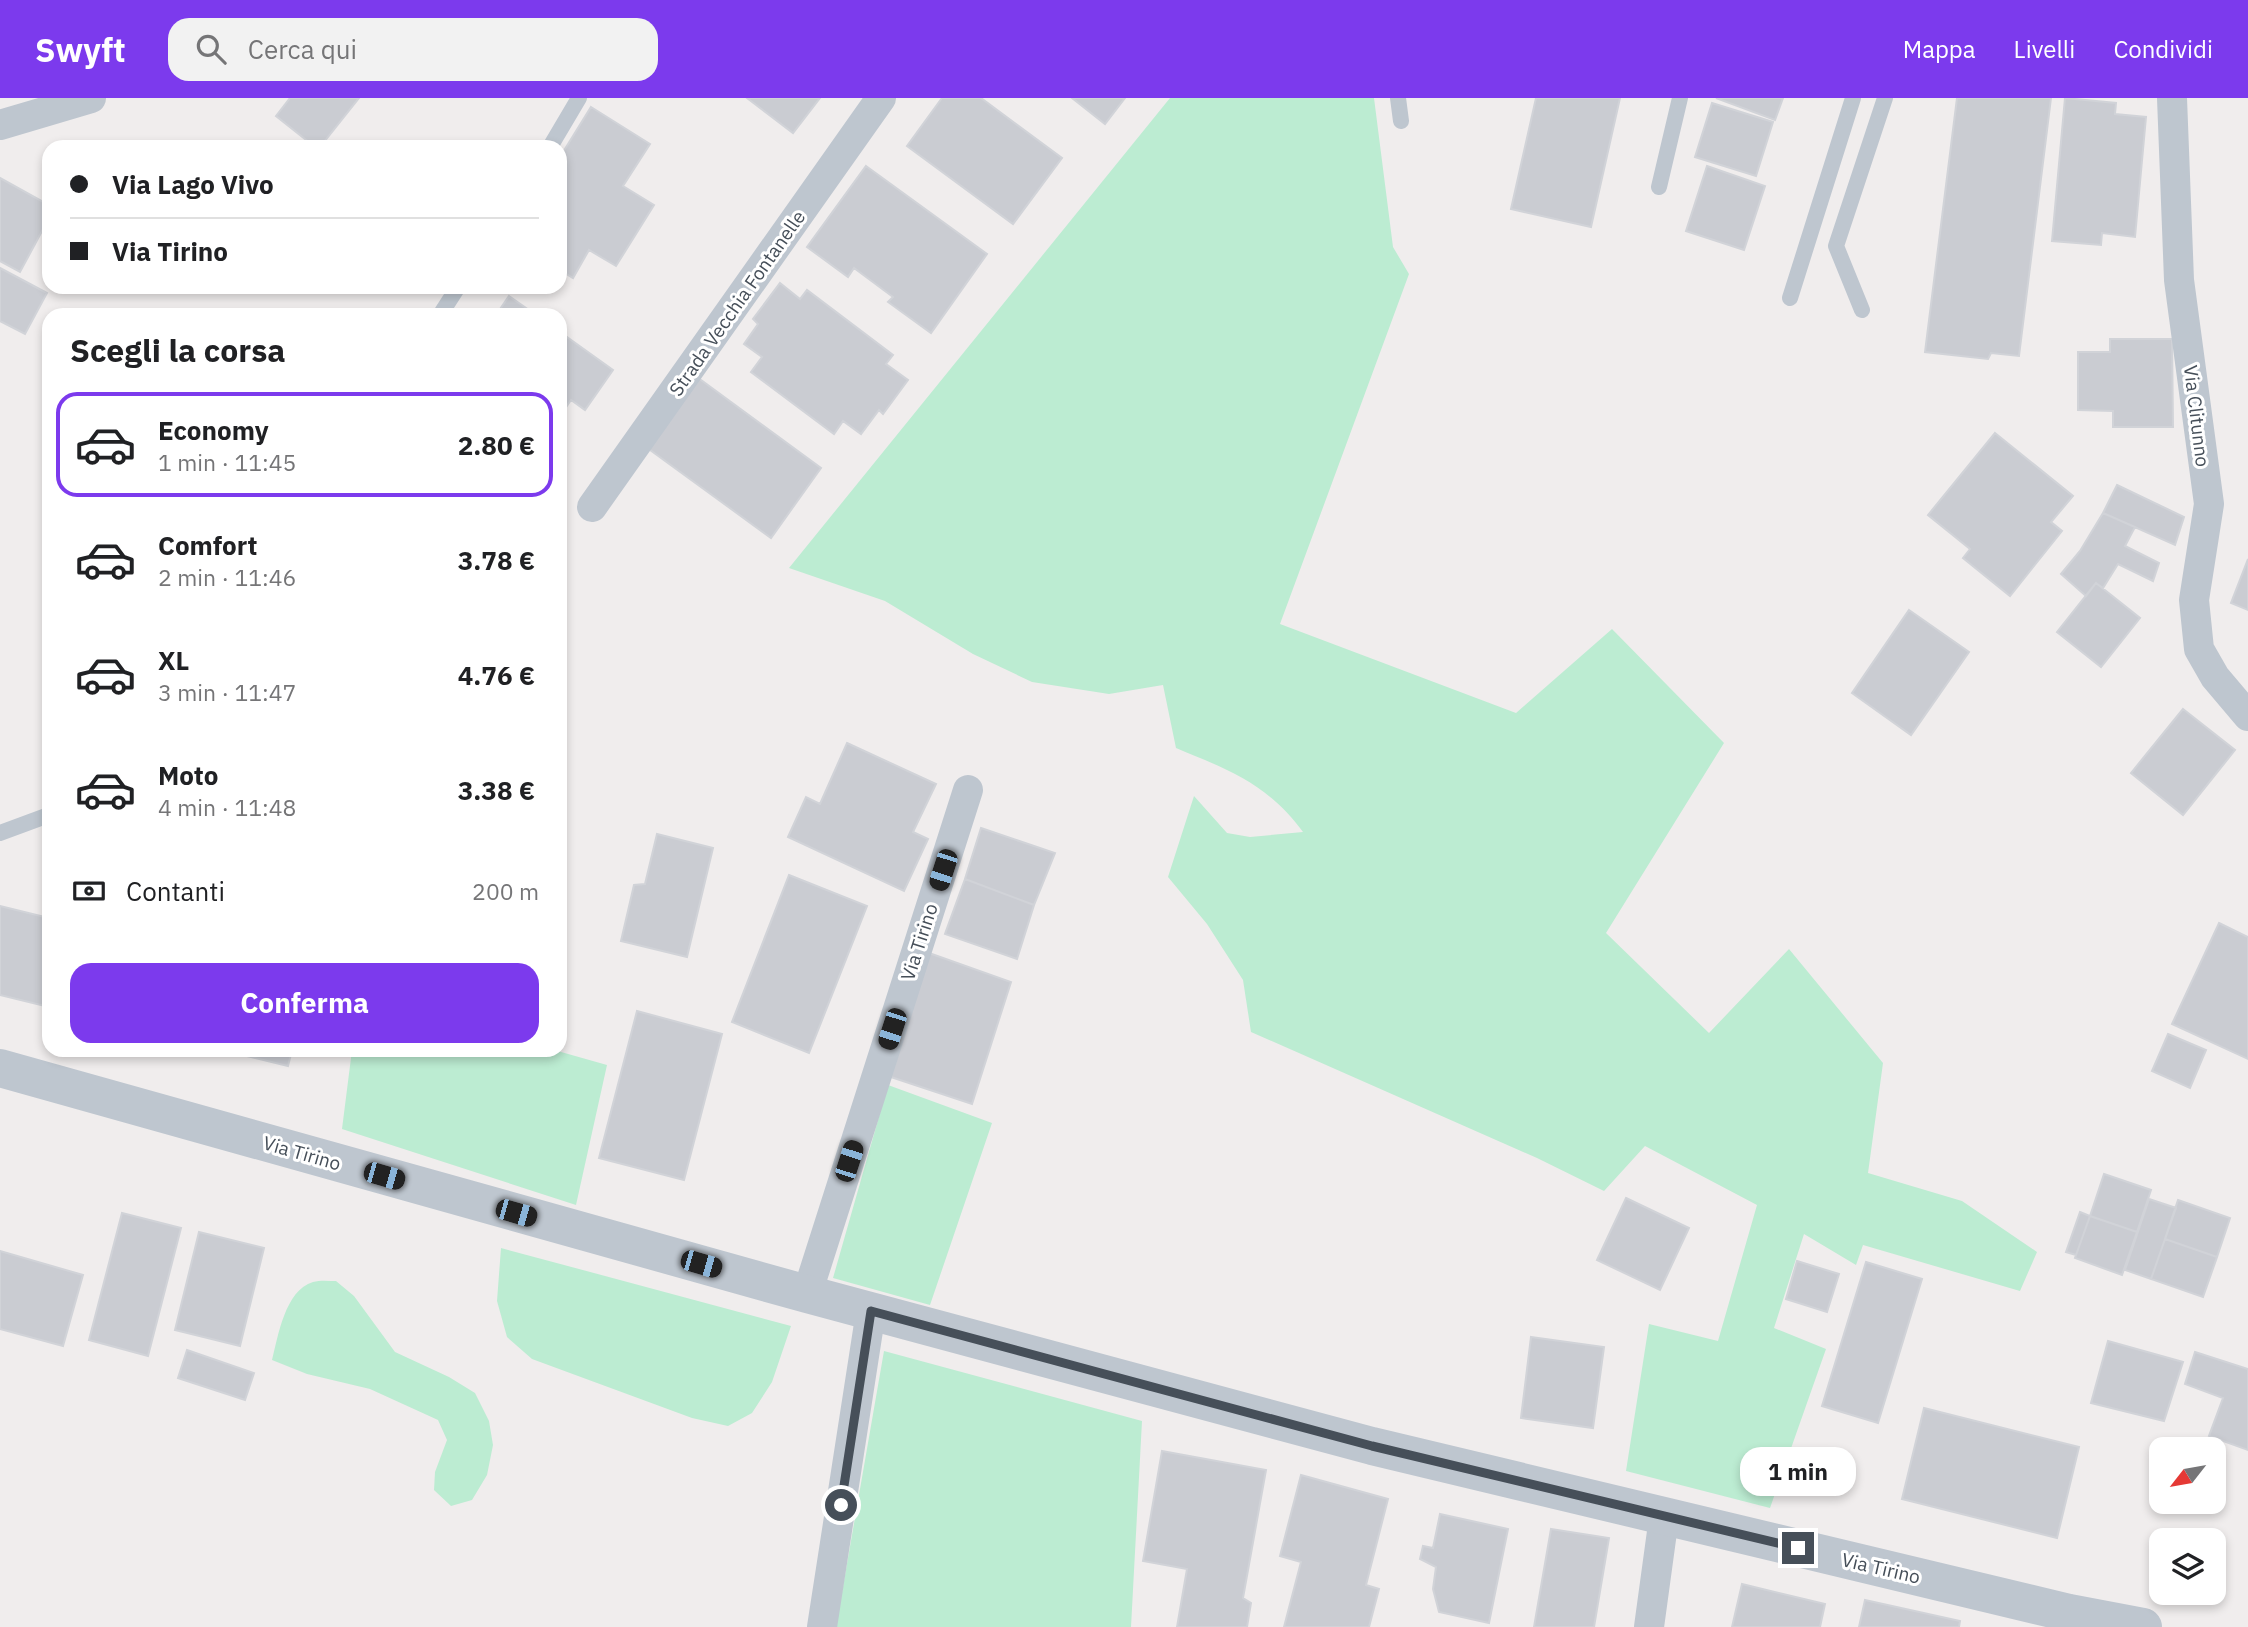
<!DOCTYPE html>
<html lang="it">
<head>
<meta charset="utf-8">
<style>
  body { margin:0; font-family:"IBM Plex Sans",sans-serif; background:#f2f2f2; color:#202124; height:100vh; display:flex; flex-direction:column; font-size:26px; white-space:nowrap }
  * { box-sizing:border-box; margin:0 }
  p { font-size:23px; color:#757577 }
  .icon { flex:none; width:38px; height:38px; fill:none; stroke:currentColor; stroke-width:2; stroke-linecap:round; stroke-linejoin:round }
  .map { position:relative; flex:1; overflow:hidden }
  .panel { position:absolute; left:42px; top:210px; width:525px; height:749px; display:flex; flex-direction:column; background:#fff; border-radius:21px; box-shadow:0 4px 10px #0003 }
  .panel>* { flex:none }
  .guide { position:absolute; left:42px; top:42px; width:525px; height:154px; border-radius:21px; box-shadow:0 4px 10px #0003; display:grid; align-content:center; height:154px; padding:0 28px; background:#fff }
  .needle { width:46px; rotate:239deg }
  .fabs { position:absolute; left:2149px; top:1339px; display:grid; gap:14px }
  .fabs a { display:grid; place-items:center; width:77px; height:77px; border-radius:14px; background:#fff; box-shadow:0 4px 10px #0003; font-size:35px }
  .end { position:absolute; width:32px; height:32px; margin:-16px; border:9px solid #464f59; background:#fff; box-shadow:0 0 0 4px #fff }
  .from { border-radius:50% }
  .bubble { position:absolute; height:49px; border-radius:21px; background:#fff; box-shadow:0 4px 10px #0003; font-size:23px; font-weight:700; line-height:49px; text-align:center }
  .car { position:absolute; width:21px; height:42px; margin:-21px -10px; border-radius:9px; box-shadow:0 0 5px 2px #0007; background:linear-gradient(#222 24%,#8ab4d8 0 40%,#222 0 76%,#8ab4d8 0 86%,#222 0) }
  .guide b { display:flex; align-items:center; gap:24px; height:66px; font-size:26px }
  .guide b+b { border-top:2px solid #e0e0e0 }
  .guide i { width:18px; height:18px; background:#202124 }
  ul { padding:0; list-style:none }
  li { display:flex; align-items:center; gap:21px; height:105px; margin:0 14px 10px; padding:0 14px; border:4px solid transparent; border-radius:21px }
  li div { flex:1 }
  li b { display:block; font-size:26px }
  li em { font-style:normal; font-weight:700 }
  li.on { border-color:#7c3aed }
  li>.icon { width:63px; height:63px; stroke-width:1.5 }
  h2 { padding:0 28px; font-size:32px; line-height:84px }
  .pay { display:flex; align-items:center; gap:18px; height:77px; padding:0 28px; font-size:26px }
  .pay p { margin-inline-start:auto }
  .button { display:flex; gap:14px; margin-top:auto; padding:14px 28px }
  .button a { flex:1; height:80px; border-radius:21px; background:#7c3aed; color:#fff; font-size:28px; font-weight:700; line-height:80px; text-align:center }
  header { display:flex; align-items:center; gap:42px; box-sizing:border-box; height:98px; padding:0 35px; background:#7c3aed; color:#fff }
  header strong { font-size:33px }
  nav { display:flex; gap:38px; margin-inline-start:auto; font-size:24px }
  .search { width:490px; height:63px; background:#f2f2f2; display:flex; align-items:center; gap:18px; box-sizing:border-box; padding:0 24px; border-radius:21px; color:#757577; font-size:26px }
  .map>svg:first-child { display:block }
  .green { fill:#bcecd2 }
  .building { fill:#caccd2; stroke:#d1d3d8; stroke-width:2 }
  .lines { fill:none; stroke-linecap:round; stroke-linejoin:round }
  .service { stroke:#bec6cf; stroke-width:16 }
  .minor { stroke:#bec6cf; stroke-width:30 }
  .tertiary { stroke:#bec6cf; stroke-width:38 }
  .route { stroke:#464f59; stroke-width:9 }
  .labels { text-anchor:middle; stroke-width:6; stroke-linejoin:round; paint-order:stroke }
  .street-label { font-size:19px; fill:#464f59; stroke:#fff }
</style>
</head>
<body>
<header>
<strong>Swyft</strong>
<div class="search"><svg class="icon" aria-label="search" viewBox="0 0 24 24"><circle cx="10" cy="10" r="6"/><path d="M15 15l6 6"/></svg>Cerca qui</div>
<nav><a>Mappa</a><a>Livelli</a><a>Condividi</a></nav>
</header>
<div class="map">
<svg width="2248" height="1529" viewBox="0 0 2248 1529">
  <rect width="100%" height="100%" fill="#f0eded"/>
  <path class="green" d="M1170,0H1374L1393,149L1409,176L1280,526L1516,615L1612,531L1724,645L1606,835L1709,935L1789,851L1883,965L1868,1075L1962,1103L2037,1154L2020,1193L1863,1147L1856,1167L1804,1136L1774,1230L1826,1251L1770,1410L1626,1373L1649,1226L1718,1243L1757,1107L1645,1048L1604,1093L1537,1060L1251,934L1243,882L1207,826L1168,779L1194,698L1227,735L1250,739L1303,734C1268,686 1229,672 1176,650L1163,587L1109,596L1032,584L973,556L885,503L789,470Z
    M352,952H554L607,967L576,1107L342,1031Z
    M888,987L992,1025L930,1207L833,1180Z
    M501,1150L791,1228L772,1284L752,1315L728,1328L692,1320L532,1261L507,1239L497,1203Z
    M336,1183L354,1198L395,1254L449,1279L475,1295L489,1323L493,1347L487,1377L472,1402L451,1408L434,1392L435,1374L447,1342L438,1322L370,1291L307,1276L272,1262C278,1239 285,1192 313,1184C320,1182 329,1183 336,1183Z
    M884,1253L1142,1323L1131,1529H836Z"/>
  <path class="building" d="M290,0H359L320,49H315L276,18Z
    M747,0H820L793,35Z
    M942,0H981L1062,60L1013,126L907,48Z
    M1072,0H1125L1105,26Z
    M1536,0H1620L1591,129L1511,111Z
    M1716,0H1783L1775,22Z
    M1957,0H2051L2019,258L1991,255L1988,261L1925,254Z
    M2065,0L2116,5L2115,16L2146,19L2135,139L2102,135L2101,147L2052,143Z
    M1712,5L1773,24L1756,78L1695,59Z
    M591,9L650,46L623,88L654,107L616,168L589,152L573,180L560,172V59Z
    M866,68L987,156L931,235L888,204L893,199L854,170L848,179L807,149Z
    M1707,68L1765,88L1744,152L1686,133Z
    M0,80L49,107V120L20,174L0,163Z
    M0,170L47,195L25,236L0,223Z
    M780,185L800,201L807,192L893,257L886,266L908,282L883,316L879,312L861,336L843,323L834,336L751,274L762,259L744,246L758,226L753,221Z
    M509,198L536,217H496Z
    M560,234L613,272L585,312L571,302L560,318Z
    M2110,241H2172L2173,329H2113V313L2078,312V254H2110Z
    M697,279L821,370L771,440L646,349Z
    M1995,335L2073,398L2051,424L2062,433L2010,498L1963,460L1970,451L1928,417Z
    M2117,387L2184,419L2175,447L2103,415Z
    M2103,415L2135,429L2125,448L2159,465L2153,483L2118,466L2103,490L2096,485L2086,498L2061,476L2080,453Z
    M2248,461V512L2231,505Z
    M2096,485L2140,520L2101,569L2057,534Z
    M1909,512L1969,554L1911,637L1852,595Z
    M2183,611L2235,652L2183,717L2131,675Z
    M847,645L936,686L913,734L928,741L904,793L788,739L806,699L820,706Z
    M981,730L1055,755L1034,807L965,781Z
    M657,736L713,750L687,859L621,843L634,787L645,786Z
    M789,777L867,808L809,955L732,924Z
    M965,781L1034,807L1017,861L945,836Z
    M0,808L49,820V909L0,897Z
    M2219,825L2248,839V961L2172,926Z
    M929,855L1011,884L972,1006L891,979Z
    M637,913L722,936L684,1082L599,1060Z
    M2168,936L2206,952L2190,990L2152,973Z
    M222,952H292L288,968Z
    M2104,1076L2151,1092L2137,1134L2090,1118Z
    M1626,1100L1689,1130L1660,1192L1597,1162Z
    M2149,1101L2176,1110L2151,1181L2125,1172Z
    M2178,1102L2230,1120L2217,1159L2165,1141Z
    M2080,1114L2090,1118L2076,1157L2066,1154Z
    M122,1115L181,1130L148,1258L89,1242Z
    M2090,1118L2137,1134L2122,1177L2075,1160Z
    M199,1134L264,1150L240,1248L175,1232Z
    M2165,1141L2217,1159L2203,1199L2151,1181Z
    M0,1153L83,1177L63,1248L0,1231Z
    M1797,1163L1839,1176L1827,1214L1786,1201Z
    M1866,1164L1922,1181L1878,1325L1822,1308Z
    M1531,1239L1604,1249L1593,1330L1521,1320Z
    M2108,1243L2183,1264L2164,1323L2091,1305Z
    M187,1252L254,1275L245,1302L178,1280Z
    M2195,1254L2248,1271V1352L2209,1338L2223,1300L2185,1286Z
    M1924,1310L2079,1349L2057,1440L1902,1401Z
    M1162,1353L1266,1372L1243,1500L1251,1505L1247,1529H1177L1187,1471L1143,1463Z
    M1301,1377L1388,1401L1366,1487L1379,1491L1369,1529H1284L1301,1464L1280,1458Z
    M1440,1416L1508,1431L1489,1525L1439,1514L1433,1491L1436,1469L1420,1461L1423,1448L1433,1450Z
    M1551,1431L1609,1440L1594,1529H1534Z
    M1742,1486L1825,1506L1820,1529H1732Z
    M1865,1502L1960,1523L1959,1529H1859Z"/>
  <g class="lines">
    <path class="service" d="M1398,0L1401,23
      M550,49L579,0
      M1659,89L1680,0
      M1790,200L1853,0
      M1862,212L1836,148L1885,0
      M440,217L458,189
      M0,735L46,718"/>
    <path class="minor" d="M2172,0L2179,182L2209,406L2194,502L2199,551L2215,579L2248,618
      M0,27L91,0
      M592,409L881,0
      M807,1196L968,692
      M822,1529L871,1213
      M1649,1529L1664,1419"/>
    <path class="tertiary" d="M0,970L807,1196L1372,1348L2069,1515L2143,1529"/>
  </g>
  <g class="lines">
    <path class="route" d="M841,1407L871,1213L1372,1348L1798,1450"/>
  </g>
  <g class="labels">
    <g class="street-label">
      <text transform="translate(737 205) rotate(-55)" y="7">Strada Vecchia Fontanelle</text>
      <text transform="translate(2197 318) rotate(83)" y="7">Via Clitunno</text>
      <text transform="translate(919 844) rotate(-72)" y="7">Via Tirino</text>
      <text transform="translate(302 1055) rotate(16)" y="7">Via Tirino</text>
      <text transform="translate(1881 1470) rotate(13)" y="7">Via Tirino</text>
    </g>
  </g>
</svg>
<div class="fabs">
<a><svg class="needle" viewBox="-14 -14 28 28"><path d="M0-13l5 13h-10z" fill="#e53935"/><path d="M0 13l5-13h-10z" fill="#757577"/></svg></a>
<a><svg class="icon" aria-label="layers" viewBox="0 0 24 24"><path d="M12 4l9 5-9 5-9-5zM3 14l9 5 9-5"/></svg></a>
</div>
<i class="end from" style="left:841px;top:1407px"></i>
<i class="end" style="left:1798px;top:1450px"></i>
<div class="bubble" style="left:1740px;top:1349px;width:116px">1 min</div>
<i class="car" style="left:943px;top:772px;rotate:198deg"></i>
<i class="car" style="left:892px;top:931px;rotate:198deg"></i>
<i class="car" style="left:849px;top:1063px;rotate:18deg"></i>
<i class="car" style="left:384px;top:1078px;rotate:106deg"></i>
<i class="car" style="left:516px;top:1115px;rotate:106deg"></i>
<i class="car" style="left:701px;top:1166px;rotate:106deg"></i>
<div class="guide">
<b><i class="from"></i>Via Lago Vivo</b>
<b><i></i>Via Tirino</b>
</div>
<section class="panel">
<h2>Scegli la corsa</h2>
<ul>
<li class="on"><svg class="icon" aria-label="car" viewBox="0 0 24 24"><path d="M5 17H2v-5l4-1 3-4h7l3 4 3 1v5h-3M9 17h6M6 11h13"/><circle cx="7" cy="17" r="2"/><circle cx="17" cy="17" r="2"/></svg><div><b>Economy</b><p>1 min · 11:45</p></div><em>2.80 €</em></li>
<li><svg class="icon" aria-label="car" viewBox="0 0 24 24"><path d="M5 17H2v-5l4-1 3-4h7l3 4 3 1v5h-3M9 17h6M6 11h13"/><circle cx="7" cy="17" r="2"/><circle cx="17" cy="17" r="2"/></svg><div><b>Comfort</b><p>2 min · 11:46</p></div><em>3.78 €</em></li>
<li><svg class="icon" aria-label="car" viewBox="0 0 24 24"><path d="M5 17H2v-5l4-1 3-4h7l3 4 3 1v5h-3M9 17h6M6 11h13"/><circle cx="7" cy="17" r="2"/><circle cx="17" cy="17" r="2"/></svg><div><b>XL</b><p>3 min · 11:47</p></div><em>4.76 €</em></li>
<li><svg class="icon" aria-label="car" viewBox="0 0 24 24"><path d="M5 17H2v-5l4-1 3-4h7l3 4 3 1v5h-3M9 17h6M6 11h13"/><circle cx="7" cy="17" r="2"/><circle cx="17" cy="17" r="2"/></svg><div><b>Moto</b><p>4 min · 11:48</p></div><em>3.38 €</em></li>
</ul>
<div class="pay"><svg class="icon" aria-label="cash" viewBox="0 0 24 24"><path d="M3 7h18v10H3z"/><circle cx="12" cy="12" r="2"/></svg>Contanti<p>200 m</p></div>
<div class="button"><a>Conferma</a></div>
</section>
</div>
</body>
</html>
